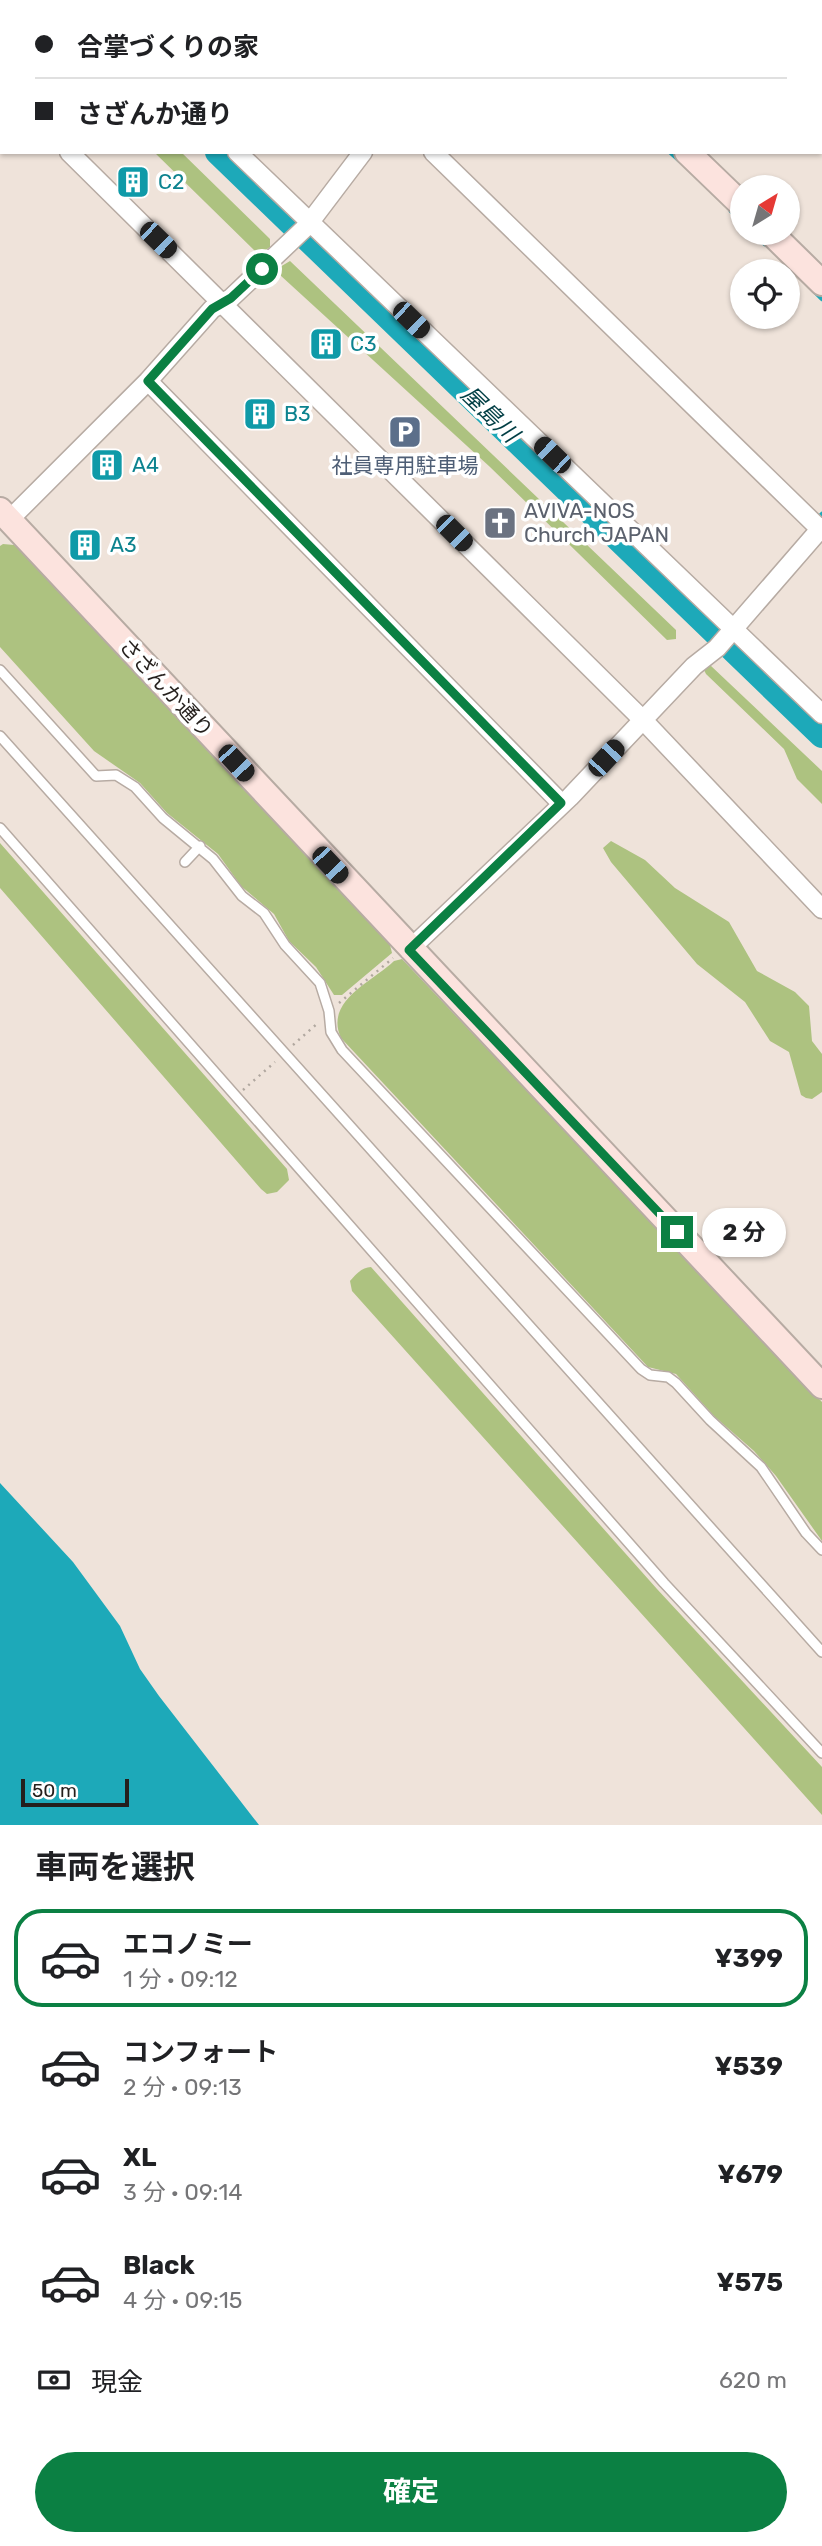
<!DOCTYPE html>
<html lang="ja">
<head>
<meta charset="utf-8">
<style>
  body { margin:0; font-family:Rubik,"Noto Sans JP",sans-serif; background:#f2f2f2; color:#202124; height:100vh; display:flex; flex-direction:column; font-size:26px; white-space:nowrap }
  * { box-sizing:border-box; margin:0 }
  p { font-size:23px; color:#757577 }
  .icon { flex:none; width:38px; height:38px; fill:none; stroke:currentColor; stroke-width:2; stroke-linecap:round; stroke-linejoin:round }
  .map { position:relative; height:1825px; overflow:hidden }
  .sheet { display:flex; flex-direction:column; background:#fff; flex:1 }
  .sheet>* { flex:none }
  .guide { position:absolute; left:0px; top:0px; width:822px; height:154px; box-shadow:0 2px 5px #0004; display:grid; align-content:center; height:154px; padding:0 35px; background:#fff }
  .needle { width:46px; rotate:37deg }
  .buttons { position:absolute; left:730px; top:175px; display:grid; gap:14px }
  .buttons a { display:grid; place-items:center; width:70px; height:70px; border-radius:50%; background:#fff; box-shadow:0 2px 5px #0004; font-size:35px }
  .scale { position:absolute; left:21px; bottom:18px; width:108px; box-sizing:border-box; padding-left:7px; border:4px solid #241f1c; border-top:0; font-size:19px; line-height:24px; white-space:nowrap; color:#241f1c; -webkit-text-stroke:5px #fff; paint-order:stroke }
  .end { position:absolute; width:32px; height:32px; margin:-16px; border:9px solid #0b8043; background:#fff; box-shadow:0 0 0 4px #fff }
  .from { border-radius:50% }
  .bubble { position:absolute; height:49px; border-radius:24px; background:#fff; box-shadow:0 2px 5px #0004; font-size:23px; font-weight:700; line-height:49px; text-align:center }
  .car { position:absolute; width:21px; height:42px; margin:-21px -10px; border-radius:9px; box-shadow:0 0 5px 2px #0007; background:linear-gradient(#222 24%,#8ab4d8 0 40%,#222 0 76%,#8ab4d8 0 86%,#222 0) }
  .guide b { display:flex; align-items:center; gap:24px; height:66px; font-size:26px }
  .guide b+b { border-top:2px solid #e0e0e0 }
  .guide i { width:18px; height:18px; background:#202124 }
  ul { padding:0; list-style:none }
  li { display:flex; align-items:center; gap:21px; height:98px; margin:0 14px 10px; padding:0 21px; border:4px solid transparent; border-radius:28px }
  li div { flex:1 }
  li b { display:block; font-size:26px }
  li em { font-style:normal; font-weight:700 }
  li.active { border-color:#0b8043 }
  li>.icon { width:63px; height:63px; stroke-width:1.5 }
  h2 { padding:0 35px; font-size:32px; line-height:84px }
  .pay { display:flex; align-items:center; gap:18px; height:77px; padding:0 35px; font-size:26px }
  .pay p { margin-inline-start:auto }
  .button { display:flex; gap:14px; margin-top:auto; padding:14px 35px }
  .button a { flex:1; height:80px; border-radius:42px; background:#0b8043; color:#fff; font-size:28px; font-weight:700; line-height:80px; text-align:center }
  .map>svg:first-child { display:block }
  .green { fill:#adc280 }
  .water { fill:#1da9b9 }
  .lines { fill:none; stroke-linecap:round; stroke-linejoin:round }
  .stream { stroke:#1da9b9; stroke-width:4.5 }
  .river { stroke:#1da9b9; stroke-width:26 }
  .lane-casing { stroke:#b7aba3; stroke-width:12 }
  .street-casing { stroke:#b7aba3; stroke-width:21 }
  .secondary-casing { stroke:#b7aba3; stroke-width:28 }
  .path { stroke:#b0a79f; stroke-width:2.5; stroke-dasharray:2 5; stroke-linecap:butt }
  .lane { stroke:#fff; stroke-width:9 }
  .street { stroke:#fff; stroke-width:18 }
  .secondary { stroke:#fce3de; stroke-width:24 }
  .route { stroke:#0b8043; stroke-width:9 }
  .labels { text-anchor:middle; stroke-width:7; stroke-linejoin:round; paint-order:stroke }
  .culture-label { font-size:21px; fill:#0d838f; stroke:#fff; text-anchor:start }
  .service-label { font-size:21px; fill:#4e5e75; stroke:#fff }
  .worship-label { font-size:21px; fill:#5b616d; stroke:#fff; text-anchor:start }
  .street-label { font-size:21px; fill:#241f1c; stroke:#fff }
  .water-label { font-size:23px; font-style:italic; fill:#013e44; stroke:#fff }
</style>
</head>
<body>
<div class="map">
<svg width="822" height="1825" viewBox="0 0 822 1825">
  <rect width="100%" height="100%" fill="#efe3da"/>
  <path class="green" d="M154,152H181L270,239V247L260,254L257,253Z
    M290,261L676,630V639L667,640L490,467L280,275V267Z
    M3,544L14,545L24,552L390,945L392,953L342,995H334L316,967L289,941L274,914L241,886L218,854L167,813L140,783L94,751L0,647V546Z
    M710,665L822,771V804L797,779L784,749L706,674L704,670Z
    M611,841L645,860L675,888L729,922L757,971L795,992L809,1006L812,1041L822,1054V1092L812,1099L806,1098L801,1095L789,1052L770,1041L745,1002L697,964L611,862L603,848Z
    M0,843L287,1169L289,1180L277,1192L267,1194L261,1189L0,888Z
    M402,959L822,1402V1541L776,1476L754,1451L714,1416L676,1374L648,1367L341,1038C324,1001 372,982 394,961Z
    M371,1267L657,1589L822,1767V1815L352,1291L350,1281C355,1275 362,1267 371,1267Z"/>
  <path class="water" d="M0,1483L73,1562L120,1626L140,1669L159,1696L259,1825H0Z"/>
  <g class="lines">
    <path class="stream" d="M382,0L384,2
      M513,0L515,2
      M704,0L706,2
      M821,112L822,114
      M670,152L680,161
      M731,211L742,222
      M753,233L765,244
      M812,289L822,299
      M820,516L822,514"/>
    <path class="river" d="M63,0L64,2
      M218,152L822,735"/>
    <defs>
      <path id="lane" d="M0,670L96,776L116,775L135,787L163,818L213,859L242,896L264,913L285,945L320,983L329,1011L331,1032L342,1050L641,1369L650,1375L668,1377L676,1383L710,1420L761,1467L806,1533L822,1550
        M0,736L822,1652
        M0,828L664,1583L822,1753
        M185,862L200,846"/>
      <path id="street" d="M81,0L83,2
        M276,0L278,2
        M715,0L717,2
        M33,2L34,0
        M476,2L478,0
        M0,40L2,38
        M0,84L2,85
        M821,102L822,103
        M69,152L643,720L822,909
        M237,152L822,714
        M433,152L822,531
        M148,381L561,803
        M9,520L148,381L212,309L231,298L307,226L363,152
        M409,950L570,797L694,666L717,648L822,527"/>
      <path id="secondary" d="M530,0L532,2
        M687,152L742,205
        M771,233L822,283
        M0,510L822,1386"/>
    </defs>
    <use href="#lane" class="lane-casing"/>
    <use href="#street" class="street-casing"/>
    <use href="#secondary" class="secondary-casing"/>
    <path class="path" d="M339,1003L393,958
      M293,1045L319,1022
      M243,1090L275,1062"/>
    <use href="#lane" class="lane"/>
    <use href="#street" class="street"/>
    <use href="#secondary" class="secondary"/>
  </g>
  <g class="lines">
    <path class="route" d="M262,269L231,298L212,309L148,381L561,803L409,950L677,1232"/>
  </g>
  <defs>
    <symbol id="building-square" viewBox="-11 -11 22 22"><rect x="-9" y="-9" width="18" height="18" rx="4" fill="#0f9aa8" stroke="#fff"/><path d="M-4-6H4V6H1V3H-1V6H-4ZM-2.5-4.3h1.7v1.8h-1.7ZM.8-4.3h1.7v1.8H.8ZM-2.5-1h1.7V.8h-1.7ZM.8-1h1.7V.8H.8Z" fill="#fff"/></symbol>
    <symbol id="parking-square" viewBox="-11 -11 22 22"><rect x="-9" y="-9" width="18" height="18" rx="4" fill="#5c6f8a" stroke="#fff"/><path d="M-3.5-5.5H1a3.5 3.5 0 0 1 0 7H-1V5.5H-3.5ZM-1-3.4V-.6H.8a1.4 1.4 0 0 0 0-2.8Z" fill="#fff"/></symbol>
    <symbol id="church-square" viewBox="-11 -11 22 22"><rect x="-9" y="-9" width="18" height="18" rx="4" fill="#6b7280" stroke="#fff"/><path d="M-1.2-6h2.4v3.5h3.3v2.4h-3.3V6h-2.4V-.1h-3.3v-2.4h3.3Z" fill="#fff"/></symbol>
  </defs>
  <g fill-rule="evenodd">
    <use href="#building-square" x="114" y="163" width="38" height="38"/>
    <use href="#building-square" x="307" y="325" width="38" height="38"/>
    <use href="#building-square" x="241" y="395" width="38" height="38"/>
    <use href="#parking-square" x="386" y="413" width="38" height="38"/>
    <use href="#building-square" x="88" y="446" width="38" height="38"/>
    <use href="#church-square" x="481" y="504" width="38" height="38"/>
    <use href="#building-square" x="66" y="526" width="38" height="38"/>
  </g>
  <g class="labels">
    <g class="culture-label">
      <text x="158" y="189">C2</text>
      <text x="350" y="351">C3</text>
      <text x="284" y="421">B3</text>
      <text x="132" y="472">A4</text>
      <text x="110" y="552">A3</text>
    </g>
    <g class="service-label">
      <text x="405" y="473">社員専用駐車場</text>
    </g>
    <g class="worship-label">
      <text x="524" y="518">AVIVA-NOS<tspan x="524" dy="24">Church JAPAN</tspan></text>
    </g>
    <g class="street-label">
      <text transform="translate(166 688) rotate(47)" y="7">さざんか通り</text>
    </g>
    <g class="water-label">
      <text transform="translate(490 414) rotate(44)" y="8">屋島川</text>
    </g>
  </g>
</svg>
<div class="buttons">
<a><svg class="needle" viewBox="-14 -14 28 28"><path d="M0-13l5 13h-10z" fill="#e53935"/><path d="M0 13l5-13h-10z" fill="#757577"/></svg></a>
<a><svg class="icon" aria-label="locate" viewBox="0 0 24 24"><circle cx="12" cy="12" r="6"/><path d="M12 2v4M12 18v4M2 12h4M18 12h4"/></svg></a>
</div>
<div class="scale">50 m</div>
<i class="end from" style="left:262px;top:269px"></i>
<i class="end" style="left:677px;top:1232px"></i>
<div class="bubble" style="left:702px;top:1208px;width:84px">2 分</div>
<i class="car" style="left:158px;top:240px;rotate:134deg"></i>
<i class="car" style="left:411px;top:320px;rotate:134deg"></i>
<i class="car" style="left:552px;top:455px;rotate:314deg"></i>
<i class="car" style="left:454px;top:533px;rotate:135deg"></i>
<i class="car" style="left:606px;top:758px;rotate:43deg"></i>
<i class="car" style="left:236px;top:763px;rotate:137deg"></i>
<i class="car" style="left:330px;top:865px;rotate:137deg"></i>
<div class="guide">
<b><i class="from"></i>合掌づくりの家</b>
<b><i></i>さざんか通り</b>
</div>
</div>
<section class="sheet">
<h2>車両を選択</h2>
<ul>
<li class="active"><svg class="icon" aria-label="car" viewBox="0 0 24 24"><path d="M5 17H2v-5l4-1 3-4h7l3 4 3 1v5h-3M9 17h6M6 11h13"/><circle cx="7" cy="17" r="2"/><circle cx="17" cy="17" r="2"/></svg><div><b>エコノミー</b><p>1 分 · 09:12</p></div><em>¥399</em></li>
<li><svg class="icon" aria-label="car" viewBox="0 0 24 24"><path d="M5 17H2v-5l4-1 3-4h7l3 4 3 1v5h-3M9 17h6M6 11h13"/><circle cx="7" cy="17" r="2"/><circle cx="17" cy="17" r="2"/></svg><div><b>コンフォート</b><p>2 分 · 09:13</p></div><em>¥539</em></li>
<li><svg class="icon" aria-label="car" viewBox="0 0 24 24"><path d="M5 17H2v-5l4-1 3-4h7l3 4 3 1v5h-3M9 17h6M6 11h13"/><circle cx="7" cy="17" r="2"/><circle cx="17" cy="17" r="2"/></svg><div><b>XL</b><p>3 分 · 09:14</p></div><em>¥679</em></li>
<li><svg class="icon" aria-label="car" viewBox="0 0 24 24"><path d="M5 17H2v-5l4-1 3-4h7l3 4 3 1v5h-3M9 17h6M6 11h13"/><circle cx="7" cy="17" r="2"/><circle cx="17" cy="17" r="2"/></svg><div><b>Black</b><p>4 分 · 09:15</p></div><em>¥575</em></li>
</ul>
<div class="pay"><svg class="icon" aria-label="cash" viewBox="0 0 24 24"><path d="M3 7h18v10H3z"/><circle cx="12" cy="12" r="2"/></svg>現金<p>620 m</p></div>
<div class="button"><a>確定</a></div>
</section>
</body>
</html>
